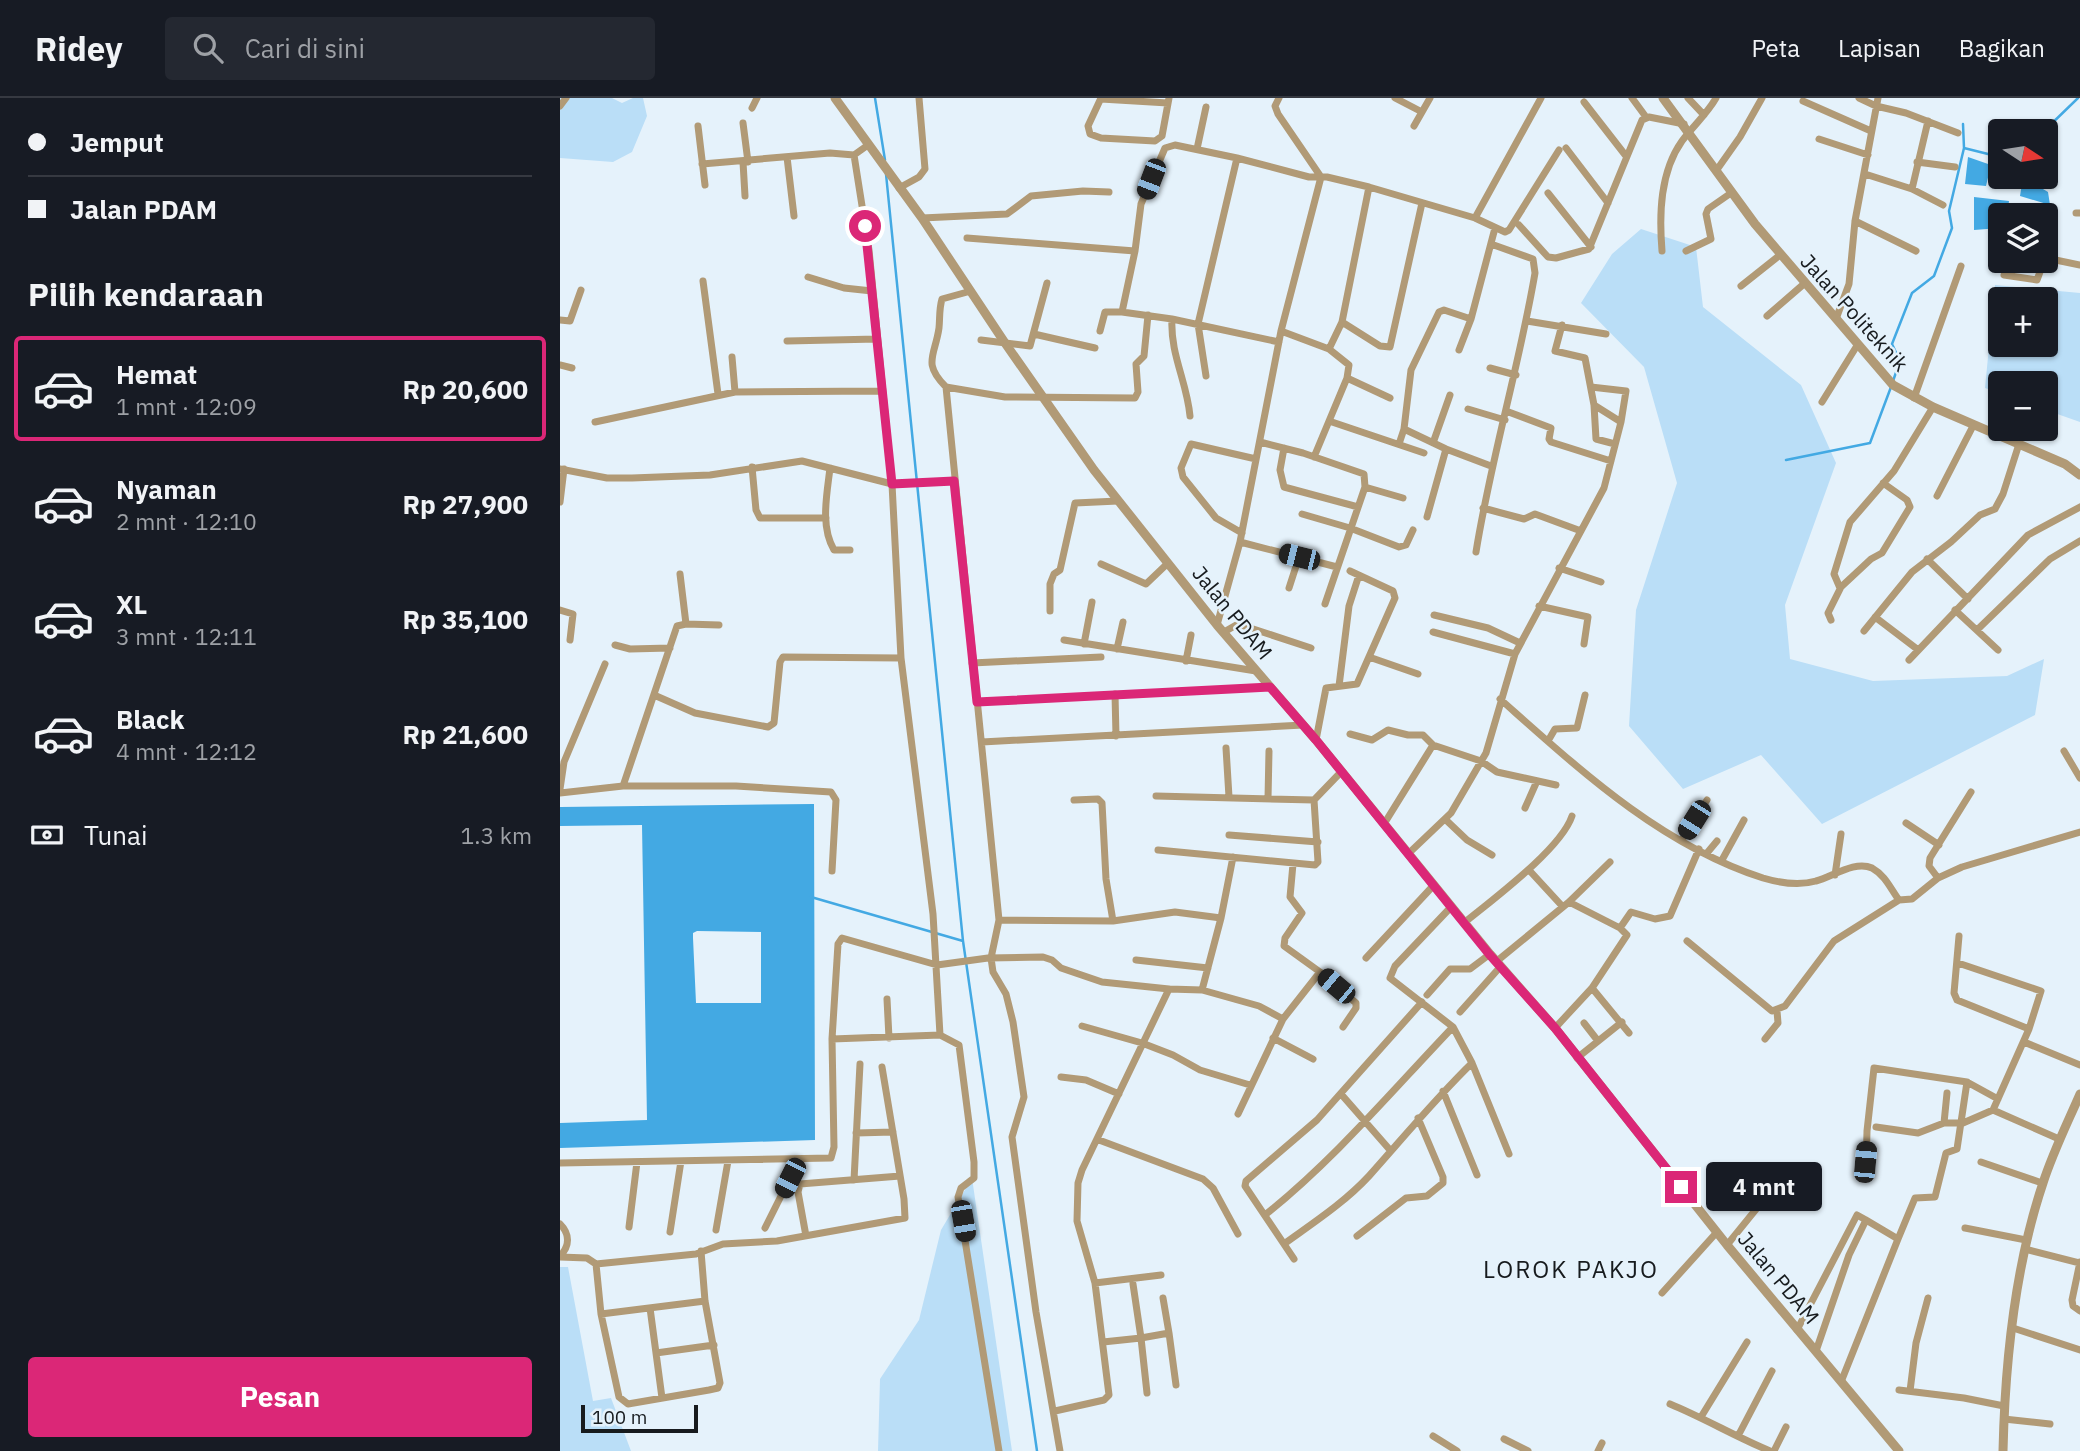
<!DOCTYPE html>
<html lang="id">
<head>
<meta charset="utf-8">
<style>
  body { margin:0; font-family:"IBM Plex Sans",sans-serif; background:#242831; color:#f1f3f6; height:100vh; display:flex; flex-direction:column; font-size:26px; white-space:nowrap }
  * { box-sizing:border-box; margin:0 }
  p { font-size:23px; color:#9ea1a6 }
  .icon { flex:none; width:38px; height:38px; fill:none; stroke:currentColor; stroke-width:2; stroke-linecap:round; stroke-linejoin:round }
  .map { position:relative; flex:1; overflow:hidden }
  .drawer { display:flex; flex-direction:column; background:#171b24; width:560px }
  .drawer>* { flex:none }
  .banner { display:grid; align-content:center; height:154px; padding:0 28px; background:#171b24 }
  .needle { width:46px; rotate:102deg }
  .fabs { position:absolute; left:1428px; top:21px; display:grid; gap:14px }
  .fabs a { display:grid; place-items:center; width:70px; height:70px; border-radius:7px; background:#171b24; box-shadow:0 2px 5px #0004; font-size:35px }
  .scale { position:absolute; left:21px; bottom:18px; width:117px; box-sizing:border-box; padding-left:7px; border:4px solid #171b1e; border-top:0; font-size:19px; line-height:24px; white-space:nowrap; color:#171b1e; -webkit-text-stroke:5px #e5f2fb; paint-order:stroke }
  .end { position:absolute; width:32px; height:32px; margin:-16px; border:9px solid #db2777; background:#fff; box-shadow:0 0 0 4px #fff }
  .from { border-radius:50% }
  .bubble { position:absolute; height:49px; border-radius:7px; background:#171b24; box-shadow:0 2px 5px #0004; font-size:23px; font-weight:700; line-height:49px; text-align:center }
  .car { position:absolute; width:21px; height:42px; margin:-21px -10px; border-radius:9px; box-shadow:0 0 5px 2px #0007; background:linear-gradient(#222 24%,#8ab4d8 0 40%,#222 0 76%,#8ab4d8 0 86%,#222 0) }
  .banner b { display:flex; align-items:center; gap:24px; height:66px; font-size:26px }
  .banner b+b { border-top:2px solid #363941 }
  .banner i { width:18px; height:18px; background:#f1f3f6 }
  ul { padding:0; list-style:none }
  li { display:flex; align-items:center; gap:21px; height:105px; margin:0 14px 10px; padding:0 14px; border:4px solid transparent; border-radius:7px }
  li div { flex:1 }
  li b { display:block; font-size:26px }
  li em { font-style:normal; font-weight:700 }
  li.current { border-color:#db2777 }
  li>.icon { width:63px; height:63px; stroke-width:1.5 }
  h2 { padding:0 28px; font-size:32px; line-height:84px }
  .pay { display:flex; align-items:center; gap:18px; height:77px; padding:0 28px; font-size:26px }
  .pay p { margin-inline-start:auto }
  .cta { display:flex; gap:14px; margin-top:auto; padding:14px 28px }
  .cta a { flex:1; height:80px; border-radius:7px; background:#db2777; color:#fff; font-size:28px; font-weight:700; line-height:80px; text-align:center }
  header { display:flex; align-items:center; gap:42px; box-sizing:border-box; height:98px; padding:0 35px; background:#171b24; border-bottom:2px solid #363941 }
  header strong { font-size:33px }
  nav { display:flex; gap:38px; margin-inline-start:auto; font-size:24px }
  .search { width:490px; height:63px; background:#242831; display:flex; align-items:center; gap:18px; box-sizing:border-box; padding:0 24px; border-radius:7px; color:#9ea1a6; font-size:26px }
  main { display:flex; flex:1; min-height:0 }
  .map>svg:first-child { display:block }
  .green { fill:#badef7; fill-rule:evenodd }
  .water { fill:#43a9e3; fill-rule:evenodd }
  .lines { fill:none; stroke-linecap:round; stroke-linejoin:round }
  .stream { stroke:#43a9e3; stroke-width:2.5 }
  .minor { stroke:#b19a76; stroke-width:7 }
  .tertiary { stroke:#b19a76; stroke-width:9 }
  .route { stroke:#db2777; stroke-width:9 }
  .labels { text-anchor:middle; stroke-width:5; stroke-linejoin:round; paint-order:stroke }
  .street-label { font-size:21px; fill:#171b1e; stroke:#e5f2fb }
  .quarter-label { font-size:24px; letter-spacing:2px; fill:#171b1e; stroke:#e5f2fb }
</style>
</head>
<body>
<header>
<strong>Ridey</strong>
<div class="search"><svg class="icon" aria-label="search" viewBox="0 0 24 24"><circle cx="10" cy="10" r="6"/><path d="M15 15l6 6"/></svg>Cari di sini</div>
<nav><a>Peta</a><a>Lapisan</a><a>Bagikan</a></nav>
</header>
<main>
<section class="drawer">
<div class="banner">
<b><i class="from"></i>Jemput</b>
<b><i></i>Jalan PDAM</b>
</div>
<h2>Pilih kendaraan</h2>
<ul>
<li class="current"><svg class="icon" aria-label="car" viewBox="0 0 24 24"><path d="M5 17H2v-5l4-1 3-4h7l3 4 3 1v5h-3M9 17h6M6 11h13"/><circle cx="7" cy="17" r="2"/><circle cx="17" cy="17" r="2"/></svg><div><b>Hemat</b><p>1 mnt · 12:09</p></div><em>Rp 20,600</em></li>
<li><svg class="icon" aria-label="car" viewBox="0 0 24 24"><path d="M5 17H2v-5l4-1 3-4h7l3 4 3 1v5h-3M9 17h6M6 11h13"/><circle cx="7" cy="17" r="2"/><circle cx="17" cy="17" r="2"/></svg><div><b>Nyaman</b><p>2 mnt · 12:10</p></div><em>Rp 27,900</em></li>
<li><svg class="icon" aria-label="car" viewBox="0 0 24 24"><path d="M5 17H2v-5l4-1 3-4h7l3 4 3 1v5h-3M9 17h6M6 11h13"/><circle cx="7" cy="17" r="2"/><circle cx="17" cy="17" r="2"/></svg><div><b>XL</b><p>3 mnt · 12:11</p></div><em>Rp 35,100</em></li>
<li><svg class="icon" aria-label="car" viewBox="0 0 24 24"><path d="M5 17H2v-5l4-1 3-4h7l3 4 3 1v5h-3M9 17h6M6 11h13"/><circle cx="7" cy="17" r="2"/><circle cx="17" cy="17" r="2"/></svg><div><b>Black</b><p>4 mnt · 12:12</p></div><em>Rp 21,600</em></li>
</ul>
<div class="pay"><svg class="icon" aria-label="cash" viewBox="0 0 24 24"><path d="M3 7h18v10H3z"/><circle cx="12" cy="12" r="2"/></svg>Tunai<p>1.3 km</p></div>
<div class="cta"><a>Pesan</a></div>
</section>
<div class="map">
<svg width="1520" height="1353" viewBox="0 0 1520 1353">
  <rect width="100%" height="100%" fill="#e5f2fb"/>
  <path class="green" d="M0,0H52L62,5L73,0H83L87,18L72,54L53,64L0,60Z
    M1081,131L1136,149L1143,209L1241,287L1276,365L1225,507L1230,561L1313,583L1447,578L1484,561L1475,617L1262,726L1201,657L1123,691L1069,628L1076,512L1117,385L1084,269L1021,205L1052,156Z
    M1435,187L1520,195V324L1486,312V285H1440V295L1425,290ZM1440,201H1486V247H1440Z
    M412,1080L452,1353H318L320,1281L359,1222L381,1132Z
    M0,1169H8L33,1303L51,1300L71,1353H0Z"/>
  <path class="water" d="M1408,59L1431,67L1426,88L1405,86Z
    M1463,79L1488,94L1490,107L1460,98Z
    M1414,99L1449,103L1447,117H1440V130L1414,132Z
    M254,706L255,1042L0,1050V1025L87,1022L82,727L0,728V709ZM137,833L201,834V905H136L133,840V835Z"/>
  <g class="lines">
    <path class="stream" d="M315,0L325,62
      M1484,33L1518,0
      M1404,50L1440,59
      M326,76L403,843L477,1353
      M1333,283L1340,263L1332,246L1352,195L1374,178L1392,130L1389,113L1404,50L1403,26
      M1226,362L1310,345L1331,289
      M251,799L403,843"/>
    <path class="minor" d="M541,0L528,28L530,36L541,40L595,43L602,38L609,0
      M835,0L862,14
      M1072,0L1086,19
      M1128,0L1144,17
      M1299,0L1316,8L1346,15L1398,35
      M541,1L608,5
      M1243,3L1311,33
      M1024,4L1066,58
      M0,8L6,0
      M192,10L197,0
      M183,25L188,64
      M138,28L145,87
      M854,28L870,0
      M1259,41L1308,57
      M308,47L294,57L309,152L332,386L341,560L373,816L380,937L399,947L414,1064V1080L401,1090L398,1099L439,1353
      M1006,50L1048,105
      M637,51L646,9
      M227,59L234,118
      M677,60L615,47L605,50L581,106L575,153L562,214L612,221L719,244
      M183,64L185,98
      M1357,64L1395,69
      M142,66L270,55L294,57
      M1156,73L1180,39L1202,0
      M1305,76L1352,91L1383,107
      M339,90L359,79L365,71L359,0
      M1352,91L1368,23
      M988,95L1031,149
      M1516,115H1520
      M362,120L447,116L471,98L523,93L549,94
      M915,120L981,0
      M1295,123L1356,153
      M959,127L988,159L996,160L1029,151L1082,22L1089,19L1124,26
      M407,140L575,153
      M1102,153C1099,116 1100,74 1122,43C1133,28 1147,16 1156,0
      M1126,153L1151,141L1146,116L1148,111L1171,95
      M1486,160L1520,167
      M1444,177L1477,182L1484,163
      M248,179L284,190L312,193
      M143,183L158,296
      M1181,188L1220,157
      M1207,218L1245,185
      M612,221C610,256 627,284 630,318
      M1276,221L1289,186L1295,123L1318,0
      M0,222L10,223L21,192
      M967,223L1046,236
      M782,224L820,248L830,249L862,105
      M540,233L545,214H562
      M721,233L769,251L789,267L787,280L754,359
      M474,236L535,250
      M421,242L470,248L487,185
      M227,243L317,241
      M769,251L782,224L809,89
      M899,252L911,221L935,130
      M172,259L175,294
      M0,267L12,270
      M930,270L956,277
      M646,278L638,226L677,60L749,79H767L809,89L915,120L945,134L949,132L999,52
      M787,280L830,300
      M386,289C362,265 375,258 379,230C380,220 379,211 382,201L411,193
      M1031,289L1066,293L1061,324
      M1354,300L1401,168
      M1262,304L1298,246
      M1034,307L1036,341L1055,346
      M908,311L945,322
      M946,313L991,330L989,341L991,344L1051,363
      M769,323L864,355
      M35,324L175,294L322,293
      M844,331L886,351L931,368
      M700,344L743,355L804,376L805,389L765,506
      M873,345L890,297
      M839,346L844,331L851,272L879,214L884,212L911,221
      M724,350L720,372L724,389L798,409
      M192,369L196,412L200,420H266
      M270,370C267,396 260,428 274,452H290
      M0,371L47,380H72L150,377L242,363L332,386L394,383
      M805,389L843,400
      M1377,398L1413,328
      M0,404L4,371
      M923,410L964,421L975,416L1021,433
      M742,416L790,430L839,449L846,447L853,432
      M867,419L886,351
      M682,435L656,420L623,379L621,370L631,346L696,361
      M680,444L777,469
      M916,454C931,360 959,269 975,175L973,161L931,146
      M1367,461L1408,501
      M541,466L586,486L608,465
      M999,470L1041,484
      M729,490L739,459
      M1280,490L1274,476L1290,424L1334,373L1373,309
      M979,508L1028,519L1024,546
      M0,512L13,516L10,542
      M1395,512L1438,552
      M490,513V486L494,476L500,472L515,405L558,403
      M874,517L928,530L960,545
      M1315,519L1357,551
      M1271,522L1268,515L1281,489L1311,461L1322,455L1350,409L1347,402L1323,385
      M126,526L159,527
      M657,527L680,444L721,233L761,79L718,16L715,8L719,0
      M1417,532L1490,461L1520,443
      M1304,533L1352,474L1391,444L1420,417L1435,411L1443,396L1459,346
      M664,534L678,526L751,550
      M873,534L955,556
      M504,542L696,573
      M524,546L532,504
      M55,547L70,551L110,550
      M557,551L563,524
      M809,559L858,576
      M1349,562L1468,437L1520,409
      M626,563L631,537
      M412,565L541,559
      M779,588L789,508L799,477
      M555,596L556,638
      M94,597L135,615L208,629L214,625L220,564L223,559L341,560
      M940,601C1019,671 1100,747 1203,780C1220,785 1239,788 1256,783C1272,779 1295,762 1312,770C1326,778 1330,790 1339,802
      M417,604L710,589
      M790,636L812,642L828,632L848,637H863L873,647L921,663L937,674L996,687
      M756,642L766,590L797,586L835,500L833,493L790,473
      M988,643L995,631L1017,630L1025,597
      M422,644L743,627
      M666,650L669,699
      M1504,653L1520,680
      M63,688H176L271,694L276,702L272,773
      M0,691L4,664L45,566
      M0,695L63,688L117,528L126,526L120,476
      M596,698L754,702
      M708,701L709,653
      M514,702L538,701L542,705L546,781L553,823
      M965,710L977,683
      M886,722L907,742L932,757
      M1346,725L1379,747
      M824,726L873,647
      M669,737L758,744
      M1122,742L1147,702
      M598,752L755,767L758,764L754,702L781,674
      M1147,755L1157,743
      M848,756L891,715L926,655L955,556L1044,390L1061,324L1034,307L1025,260L995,253L1002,227
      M1162,762L1184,722
      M733,766L730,799L742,815L725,840L724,848L760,874L796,905V910L783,929
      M969,772L1003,809
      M1275,777L1281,736
      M1378,780L1369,768L1370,760L1411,694
      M439,822L553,823L615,814L661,820
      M904,825C932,802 1001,751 1012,718
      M1060,830L1071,814L1095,821L1110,818L1139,751
      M1399,838L1394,895L1397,902L1469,931L1433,1012
      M1127,843L1212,913L1225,908L1274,843L1339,802L1352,801L1378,780L1402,769L1520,734
      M806,860L873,788
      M576,862L648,870
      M937,863L1009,804L1050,764
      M1398,865L1481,893L1469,931
      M1032,890L1069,935
      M642,892L699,908L723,921
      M867,897L890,871H910L930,856
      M327,901L329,940
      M900,914L941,868
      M1024,925L1038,943
      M522,928L582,945L613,957L640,972L690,987
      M995,930L1032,890L1067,837L1060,830L1009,804
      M713,940L753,961
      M272,941L380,937
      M1205,941L1218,925L1217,913
      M1464,944L1520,967
      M1017,960L1062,924
      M912,965L949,1056
      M501,979L526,982L559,996
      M883,993L917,1077
      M1387,995L1384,1025H1403L1433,1012L1499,1041
      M781,996L830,1052
      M678,1016L723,921L760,874
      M1316,1029L1358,1035L1384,1025
      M296,1035L333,1034
      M539,1042L643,1081L653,1090L678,1136
      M1421,1064L1482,1085
      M0,1065L271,1060L274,1049L272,941L278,846L282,840L377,867L428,860L483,859L492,862L501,870L542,884L609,891
      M1306,1072L1307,1033L1314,970L1407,984L1438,1001
      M294,1082L300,966
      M705,1117C774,1062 831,994 893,929
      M0,1126C10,1136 10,1148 0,1158
      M69,1129L77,1064
      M205,1130L239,1062
      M1405,1130L1466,1142
      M156,1132L168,1063
      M110,1134L121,1063
      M246,1138L238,1094L240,1086L340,1078
      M797,1138L846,1100L867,1098L883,1085V1079L858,1020
      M724,1146C753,1125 784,1105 809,1078C843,1040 875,1001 912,965L893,929L830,880L835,868L891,809
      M1167,1147L1219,1083
      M1465,1151L1520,1165
      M0,1159L27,1160L36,1166L41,1216L59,1299L68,1306L149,1292L158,1290L160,1285L145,1203L141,1153
      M734,1161L685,1088L686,1083L757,1022L862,904
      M1520,1164L1512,1202L1513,1208L1520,1213
      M36,1166L136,1156L163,1146L217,1143L345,1120L344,1101L322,969
      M535,1185L601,1177
      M1102,1195L1157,1134
      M90,1210L102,1300
      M41,1216L145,1203
      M1453,1230L1520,1252
      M1237,1232L1297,1117L1306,1122
      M609,1235L616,1287
      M543,1244L581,1240L573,1186
      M1256,1253L1289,1157L1306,1122L1338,1141L1355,1100L1375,1099L1386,1055L1397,1051L1407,984
      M96,1255L154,1247
      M1281,1284L1338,1141
      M1339,1292L1404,1300L1444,1308
      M1350,1293L1356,1245L1368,1200
      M587,1295L581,1240L609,1235L603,1200
      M1110,1306C1144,1320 1176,1339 1210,1353
      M495,1313L544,1302L549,1297L535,1185L517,1123L518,1085L522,1072L609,891L642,892L661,820L673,759
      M1141,1319L1187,1244
      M1444,1321L1490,1326
      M873,1338L897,1353
      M1178,1338L1212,1273
      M944,1341L968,1353
      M500,1353L476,1214L452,1039L464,999L453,924L446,896L433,874L431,860L439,822L386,289L445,299L575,300L578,294L576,266L584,258L588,217
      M1038,1353L1042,1345
      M1214,1353L1226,1329"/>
    <path class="tertiary" d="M275,0L362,120L445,245L534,372L657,527L756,642L930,856L995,930L1167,1147L1339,1353
      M1103,0L1195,126L1333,287L1373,309L1505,366L1520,377
      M1443,1353C1445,1266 1455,1168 1483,1085C1493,1054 1507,1026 1520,996"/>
  </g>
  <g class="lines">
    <path class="route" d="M305,128L332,386L394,383L417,604L710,589L756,642L929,856L995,930L1121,1089"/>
  </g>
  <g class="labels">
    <g class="street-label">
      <text transform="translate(1294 215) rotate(48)" y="7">Jalan Politeknik</text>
      <text transform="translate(672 515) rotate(51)" y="7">Jalan PDAM</text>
      <text transform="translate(1218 1180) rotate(50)" y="7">Jalan PDAM</text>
    </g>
    <g class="quarter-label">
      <text x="1011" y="1180">LOROK PAKJO</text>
    </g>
  </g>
</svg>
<div class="fabs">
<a><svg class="needle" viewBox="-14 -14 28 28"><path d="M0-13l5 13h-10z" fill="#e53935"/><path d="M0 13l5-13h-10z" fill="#9ea1a6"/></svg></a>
<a><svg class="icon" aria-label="layers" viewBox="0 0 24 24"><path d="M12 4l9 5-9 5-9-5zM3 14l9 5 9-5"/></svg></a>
<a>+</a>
<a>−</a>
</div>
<div class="scale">100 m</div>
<i class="end from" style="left:305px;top:128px"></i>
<i class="end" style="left:1121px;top:1089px"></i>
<div class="bubble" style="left:1146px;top:1064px;width:116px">4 mnt</div>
<i class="car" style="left:591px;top:81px;rotate:201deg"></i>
<i class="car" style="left:739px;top:459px;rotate:284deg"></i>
<i class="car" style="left:1134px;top:722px;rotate:212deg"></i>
<i class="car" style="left:776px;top:888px;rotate:310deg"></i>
<i class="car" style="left:1305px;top:1064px;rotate:5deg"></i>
<i class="car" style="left:230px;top:1080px;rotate:207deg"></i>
<i class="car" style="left:403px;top:1123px;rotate:170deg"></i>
</div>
</main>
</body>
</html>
